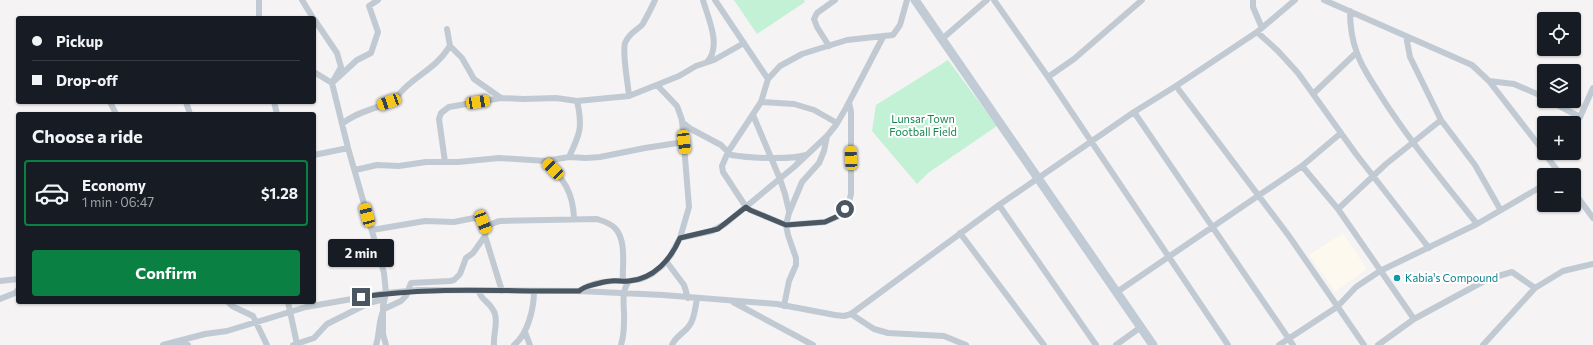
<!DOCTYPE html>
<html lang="en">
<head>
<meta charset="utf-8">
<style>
  body { margin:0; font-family:Commissioner,sans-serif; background:#20242c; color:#f1f3f6; height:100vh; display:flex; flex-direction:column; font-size:15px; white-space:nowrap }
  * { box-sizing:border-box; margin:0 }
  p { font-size:13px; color:#9ea1a6 }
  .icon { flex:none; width:22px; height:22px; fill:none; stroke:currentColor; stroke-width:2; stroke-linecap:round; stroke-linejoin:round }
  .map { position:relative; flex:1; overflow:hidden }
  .panel { position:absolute; left:16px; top:112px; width:300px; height:192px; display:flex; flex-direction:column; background:#171b24; border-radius:4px; box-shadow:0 1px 3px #0004 }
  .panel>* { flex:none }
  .guide { position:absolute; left:16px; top:16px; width:300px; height:88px; border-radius:4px; box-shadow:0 1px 3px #0004; display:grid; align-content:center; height:88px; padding:0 16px; background:#171b24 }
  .fabs { position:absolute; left:1537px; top:12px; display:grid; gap:8px }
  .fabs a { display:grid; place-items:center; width:44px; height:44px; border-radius:4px; background:#171b24; box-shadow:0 1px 3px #0004; font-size:20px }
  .end { position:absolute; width:18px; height:18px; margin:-9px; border:5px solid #4a5661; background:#fff; box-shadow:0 0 0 2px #fff }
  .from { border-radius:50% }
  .bubble { position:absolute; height:28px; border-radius:4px; background:#171b24; box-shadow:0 1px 3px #0004; font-size:13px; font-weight:700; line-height:28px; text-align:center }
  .car { position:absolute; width:12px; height:24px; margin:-12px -6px; border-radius:5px; box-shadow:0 0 3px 1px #0007; background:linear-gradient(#f5c518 24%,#345 0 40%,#f5c518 0 76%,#345 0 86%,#f5c518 0) }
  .guide b { display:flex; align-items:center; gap:14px; height:38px; font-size:15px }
  .guide b+b { border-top:1px solid #363941 }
  .guide i { width:10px; height:10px; background:#f1f3f6 }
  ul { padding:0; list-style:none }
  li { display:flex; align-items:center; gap:12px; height:66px; margin:0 8px 6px; padding:0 8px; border:2px solid transparent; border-radius:4px }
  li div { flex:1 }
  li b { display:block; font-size:15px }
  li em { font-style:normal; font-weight:700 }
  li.on { border-color:#0b8043 }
  li>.icon { width:36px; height:36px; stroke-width:1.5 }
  h2 { padding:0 16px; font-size:18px; line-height:48px }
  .action { display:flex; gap:8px; margin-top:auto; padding:8px 16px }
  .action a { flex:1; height:46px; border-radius:4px; background:#0b8043; color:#fff; font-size:16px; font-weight:700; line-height:46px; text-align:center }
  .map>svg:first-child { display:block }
  .commercial { fill:#fdf9ef }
  .green { fill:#c3f1d5 }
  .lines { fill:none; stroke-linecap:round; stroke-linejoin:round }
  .street { stroke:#c1cad2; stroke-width:6 }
  .secondary { stroke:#c1cbd6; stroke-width:9 }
  .route { stroke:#4a5661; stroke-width:5 }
  .culture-dot { fill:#0f9aa8; stroke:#fff; stroke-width:1.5 }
  .labels { text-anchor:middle; stroke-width:4; stroke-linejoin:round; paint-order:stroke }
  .park-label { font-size:11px; fill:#17864f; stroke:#fff }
  .culture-label { font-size:11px; fill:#0d838f; stroke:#fff; text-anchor:start }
</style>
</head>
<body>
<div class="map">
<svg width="1593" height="345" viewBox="0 0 1593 345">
  <rect width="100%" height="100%" fill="#f5f3f3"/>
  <path class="commercial" d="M1343,233L1367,269L1335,292L1309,255Z"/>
  <path class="green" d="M734,0H804L805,2L757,34Z
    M948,60L997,126L928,173L917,184L872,131L876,105Z"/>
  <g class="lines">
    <path class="street" d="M302,0L313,18
      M703,0C708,18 722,46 707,62
      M715,0L768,79
      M994,0L1048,77L1228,345
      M1253,0V7L1262,28
      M1324,0L1472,65L1489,81L1544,152
      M1350,11C1350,26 1352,40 1357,53C1362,68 1371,80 1379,93C1408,139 1443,181 1477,224
      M259,18V0
      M314,19L337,53L341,67L332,83L357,60L371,53L378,32L369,6L378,0
      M1257,32L1295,0
      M1406,36L1410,57L1441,120L1475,165L1500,209
      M942,39L987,0
      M450,46L462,58L474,79L501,98
      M829,46L817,27L814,19L817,13L835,0
      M314,72L332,83L348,148L384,273L386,293L383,306V334L386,345
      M1048,77L1074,59L1142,0
      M1489,81L1514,84L1544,97
      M1314,93L1356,53
      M629,96C628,83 622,54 625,43C629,33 636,31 642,25C643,24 654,3 655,0
      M1550,101L1580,117L1593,88
      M110,102L116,114
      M186,102L190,114
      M274,102L277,114
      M761,102L794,104L814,110L837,123
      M849,102L851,112V194L849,202L839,216L825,222L786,225L750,210L746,207L723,172L722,166L728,152L761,102L768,79L780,66L802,54L847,40L893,35L900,25L907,0
      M1134,112L1293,345
      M753,115L780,179L785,194L789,211
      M682,122L691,129L721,145L731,155C749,158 789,160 806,155
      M342,124C356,112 373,110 389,102C397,98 401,91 407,86C424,71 437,66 450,46L447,29
      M1544,153L1561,175
      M314,155L348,148
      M569,157C580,134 583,127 577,101
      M546,161C564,180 573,192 574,218
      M445,162L439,119L441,113L449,107L501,98L524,99L556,98L577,101L629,96L679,76L696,66L714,60L744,43
      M1302,166L1338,209L1414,319
      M355,170L377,165L399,166L426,162H458L499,158L546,161L569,157L586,158L600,157L645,148L684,142
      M1574,192L1593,218
      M999,205L1096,345
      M1338,209L1386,164L1441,120
      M372,230L425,221L454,222L474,218L481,220L486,231
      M960,233L1044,345
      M680,238L712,231L725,224L794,167L827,136L836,125L846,108L883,37
      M666,261L684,285L688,298
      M0,281L18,279
      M479,291C480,300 491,302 495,314C498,323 493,335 494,345
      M502,291L485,236C486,227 491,223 500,221L597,219C603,221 610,223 615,228C627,241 622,265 623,281
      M579,291C591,282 613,280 627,281
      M1117,292L1302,166L1341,133
      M0,299L15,293L18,290
      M228,302L232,306L253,316L267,345
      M288,302L297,344
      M733,302L813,345
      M784,306L789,281L796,265V258L788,235L786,225L789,213L802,182L819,163L824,151L827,136
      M851,314L874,329L888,333L944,336L966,345
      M525,332L530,345
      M177,342L188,345
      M163,345L205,334L227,331L306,307L386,293L418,290L579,291L663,295L777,304L835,315L844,316L851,314L999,205L1134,112L1176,86
      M293,345L314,338L327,324L369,303L384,299
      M376,345C380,333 378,321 384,309L401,301L406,296L411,283L450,281L454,280L460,274L466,258L473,253L485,236
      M514,345C528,334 534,308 534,291
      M621,345C623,338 624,330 624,322C625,308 620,293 629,281L641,279L652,274L662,266L671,255L680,238L689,207L682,120L677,106L657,85
      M672,345C675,337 684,333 689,326C695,319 695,307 697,299
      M1116,345L1141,327
      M1279,345L1337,307L1356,287L1380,271L1477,224L1544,185
      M1364,345L1289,236L1176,86L1257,32L1278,51L1298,73L1356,154L1429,248
      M1378,345L1414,319L1449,300L1488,279L1512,272L1535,288
      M1483,345L1535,288L1563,271L1593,264"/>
    <path class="secondary" d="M915,0L1153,345"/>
  </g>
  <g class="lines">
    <path class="route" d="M361,297C433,286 507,292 579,291C585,286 589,286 596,284C601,283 606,281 611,281C617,280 623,282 629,281C654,279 671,259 680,238L718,229L746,207L750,210L786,225L825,222L838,216L845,209"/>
  </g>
  <circle class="culture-dot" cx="1397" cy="278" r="4"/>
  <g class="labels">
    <g class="park-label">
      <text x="923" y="123">Lunsar Town<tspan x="923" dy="13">Football Field</tspan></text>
    </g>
    <g class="culture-label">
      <text x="1405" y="282">Kabia's Compound</text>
    </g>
  </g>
</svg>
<div class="fabs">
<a><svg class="icon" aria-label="locate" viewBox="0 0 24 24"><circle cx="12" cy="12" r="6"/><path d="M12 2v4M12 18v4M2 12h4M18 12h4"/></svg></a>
<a><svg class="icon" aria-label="layers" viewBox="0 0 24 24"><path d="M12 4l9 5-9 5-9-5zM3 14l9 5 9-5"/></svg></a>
<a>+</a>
<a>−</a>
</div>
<i class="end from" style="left:845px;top:209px"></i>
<i class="end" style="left:361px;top:297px"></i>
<div class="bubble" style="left:328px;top:239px;width:66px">2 min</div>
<i class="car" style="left:389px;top:102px;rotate:250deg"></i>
<i class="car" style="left:478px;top:102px;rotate:81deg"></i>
<i class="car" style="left:684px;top:142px;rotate:173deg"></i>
<i class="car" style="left:851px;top:158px;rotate:358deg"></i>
<i class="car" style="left:553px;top:169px;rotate:316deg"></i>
<i class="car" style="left:367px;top:215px;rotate:345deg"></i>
<i class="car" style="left:483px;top:222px;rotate:159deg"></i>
<div class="guide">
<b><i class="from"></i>Pickup</b>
<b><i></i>Drop-off</b>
</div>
<section class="panel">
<h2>Choose a ride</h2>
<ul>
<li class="on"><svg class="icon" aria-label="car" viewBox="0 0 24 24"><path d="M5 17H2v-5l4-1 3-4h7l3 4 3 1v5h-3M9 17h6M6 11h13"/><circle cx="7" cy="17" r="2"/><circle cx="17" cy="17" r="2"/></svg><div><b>Economy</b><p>1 min · 06:47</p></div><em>$1.28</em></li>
</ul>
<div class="action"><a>Confirm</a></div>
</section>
</div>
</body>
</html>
